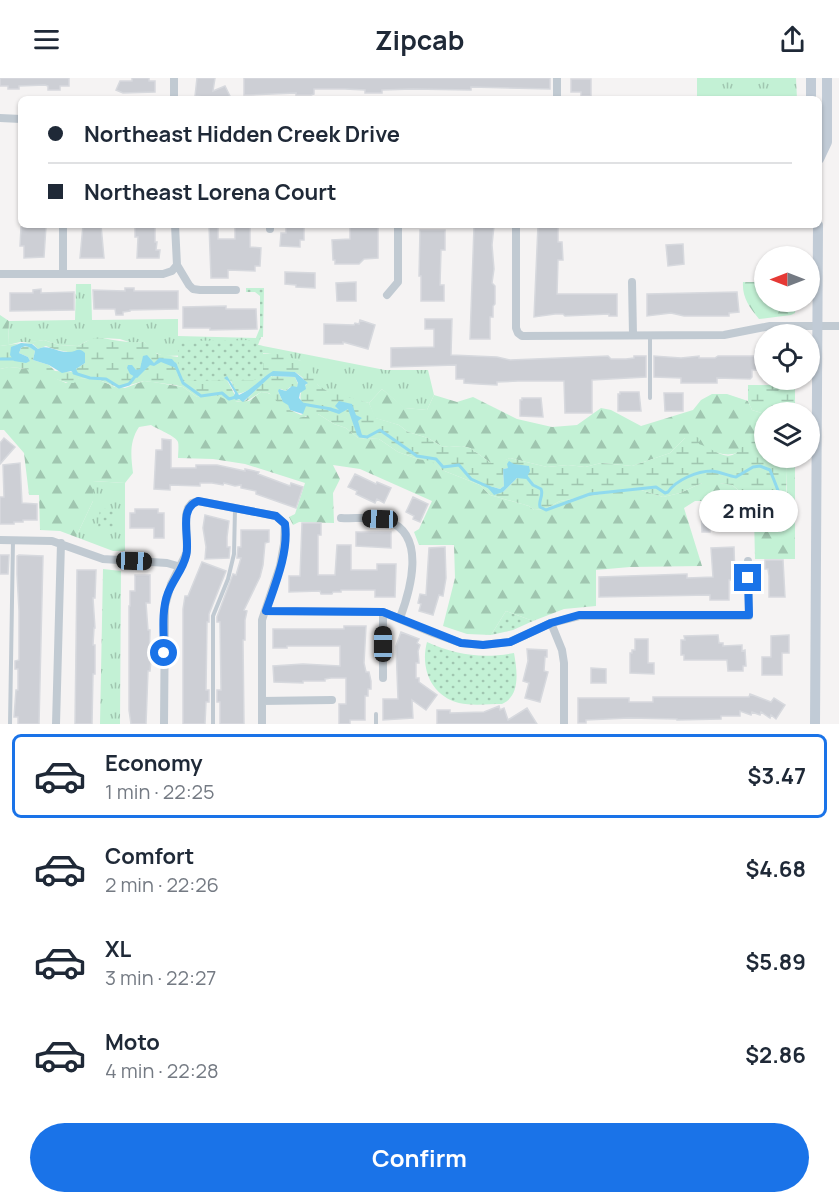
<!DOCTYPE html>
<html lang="en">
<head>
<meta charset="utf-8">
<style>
  body { margin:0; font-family:Manrope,sans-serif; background:#f2f2f3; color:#1f2937; height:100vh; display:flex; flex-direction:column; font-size:22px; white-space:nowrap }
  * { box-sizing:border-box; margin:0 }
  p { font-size:20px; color:#747a83 }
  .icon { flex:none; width:33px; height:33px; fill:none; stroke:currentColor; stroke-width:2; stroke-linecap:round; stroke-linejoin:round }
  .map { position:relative; height:646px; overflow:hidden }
  .drawer { display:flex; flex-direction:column; background:#fff; flex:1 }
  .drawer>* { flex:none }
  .guide { position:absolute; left:18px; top:18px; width:804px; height:132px; border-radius:9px; box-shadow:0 2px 4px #0004; display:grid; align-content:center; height:132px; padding:0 30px; background:#fff }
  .needle { width:39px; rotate:270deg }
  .tools { position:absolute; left:754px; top:168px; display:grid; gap:12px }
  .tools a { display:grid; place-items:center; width:66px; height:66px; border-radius:50%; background:#fff; box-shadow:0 2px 4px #0004; font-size:30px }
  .end { position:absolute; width:27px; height:27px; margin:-14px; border:8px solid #1a73e8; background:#fff; box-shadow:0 0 0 3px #fff }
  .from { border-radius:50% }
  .bubble { position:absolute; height:42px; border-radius:21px; background:#fff; box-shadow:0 2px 4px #0004; font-size:20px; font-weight:700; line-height:42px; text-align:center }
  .car { position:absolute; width:18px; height:36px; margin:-18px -9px; border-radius:8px; box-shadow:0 0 4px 2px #0007; background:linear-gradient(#222 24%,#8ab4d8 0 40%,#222 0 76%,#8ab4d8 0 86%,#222 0) }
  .guide b { display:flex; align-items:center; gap:21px; height:57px; font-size:22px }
  .guide b+b { border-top:2px solid #e0e1e3 }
  .guide i { width:15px; height:15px; background:#1f2937 }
  ul { padding:10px 0 0; list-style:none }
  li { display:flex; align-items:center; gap:18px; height:84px; margin:0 12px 9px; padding:0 18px; border:3px solid transparent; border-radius:9px }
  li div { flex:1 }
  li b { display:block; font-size:22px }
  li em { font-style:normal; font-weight:700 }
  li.on { border-color:#1a73e8 }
  li>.icon { width:54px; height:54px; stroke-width:1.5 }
  .button { display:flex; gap:12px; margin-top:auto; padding:12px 30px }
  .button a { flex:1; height:69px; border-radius:36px; background:#1a73e8; color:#fff; font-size:24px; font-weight:700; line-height:69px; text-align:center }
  header { display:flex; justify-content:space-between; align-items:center; height:78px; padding:0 30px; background:#fff; font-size:27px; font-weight:700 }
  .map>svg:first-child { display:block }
  .grass { fill:url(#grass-tufts) }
  .forest { fill:url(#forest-firs) }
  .wetland { fill:url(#wetland-marsh); fill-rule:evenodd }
  .park { fill:url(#park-dots) }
  .water { fill:#90daee }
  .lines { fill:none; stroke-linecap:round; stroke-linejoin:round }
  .stream { stroke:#90daee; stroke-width:3 }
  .building { fill:#cdcfd5; stroke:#d7d9de; stroke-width:1.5 }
  .lane { stroke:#c1cad2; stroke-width:4 }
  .street { stroke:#c1cad2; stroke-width:8 }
  .secondary { stroke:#c1cbd6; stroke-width:10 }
  .route { stroke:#1a73e8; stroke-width:8 }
</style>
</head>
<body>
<header><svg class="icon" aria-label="menu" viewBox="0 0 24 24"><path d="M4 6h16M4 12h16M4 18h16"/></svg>Zipcab<svg class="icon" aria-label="share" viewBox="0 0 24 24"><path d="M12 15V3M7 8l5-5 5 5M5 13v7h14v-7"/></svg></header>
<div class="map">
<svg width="839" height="646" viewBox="0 0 839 646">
  <defs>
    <pattern id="grass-tufts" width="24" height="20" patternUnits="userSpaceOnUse" patternTransform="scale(1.5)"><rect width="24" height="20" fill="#c3f1d5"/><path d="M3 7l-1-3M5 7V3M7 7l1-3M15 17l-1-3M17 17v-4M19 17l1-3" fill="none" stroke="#a0c6b0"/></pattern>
    <pattern id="forest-firs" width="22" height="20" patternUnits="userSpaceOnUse" patternTransform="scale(1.5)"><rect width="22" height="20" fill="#c3f1d5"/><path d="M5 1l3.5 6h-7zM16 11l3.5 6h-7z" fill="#a0c6b0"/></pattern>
    <pattern id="wetland-marsh" width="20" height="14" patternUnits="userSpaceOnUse" patternTransform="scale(1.5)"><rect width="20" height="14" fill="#c3f1d5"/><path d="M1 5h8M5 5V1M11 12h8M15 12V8" fill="none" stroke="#a0c6b0"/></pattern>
    <pattern id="park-dots" width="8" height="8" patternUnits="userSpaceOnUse" patternTransform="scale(1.5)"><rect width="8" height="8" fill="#c3f1d5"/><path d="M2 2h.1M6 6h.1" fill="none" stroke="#a0c6b0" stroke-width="1.8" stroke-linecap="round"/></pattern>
  </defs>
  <rect width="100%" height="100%" fill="#f5f3f3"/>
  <path class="grass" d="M697,0H796L797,21H697Z
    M76,206H91L92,242L178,241V258L256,260L258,267L385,292H428L434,317L427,332L404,330L382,311L369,325C353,321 331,319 318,307C312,300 307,290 301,283L268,275L164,278L153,274L144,264L132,265L120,261L103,260L87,263L78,268L59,267L44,262L32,264H20L8,267L9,243L75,242Z
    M93,403L125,405V473H113L76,459L93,423Z
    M103,491L121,493L120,646H100Z"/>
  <path class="forest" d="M743,204H765V224H796L795,235L791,237L759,241C749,229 742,219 743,204Z
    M0,237L9,243L8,267L0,268Z
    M9,289L36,292L66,305L79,300L97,301L115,309L125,310L144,303L153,304L183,309L197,319L214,316L238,324L249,323L261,314C274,314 280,325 287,334L306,339L309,336H318L334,346L346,350L358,360L379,361L398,374L418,381L431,382L442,392L480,407L490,417L529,428L534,432L545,431L560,423L635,410L663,419L680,415L702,405H720L732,407L755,426L768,428L779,438L788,430L786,393L788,380H795V481H755L754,439L730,423H695L684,430L702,488L630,489L596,492V528L564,531L533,543L506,533L491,557L467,556L443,548L455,500L454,467H419L414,454L419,451L432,423L360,391L333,387L340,401L333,415L334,445L299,444L293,447L289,439L295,436L305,405L245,386L213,381L178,380C178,376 179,368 178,364C176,358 157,351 151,347L139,349C129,364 131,378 133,395L125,405L93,403V423L76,459L60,453L40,452L39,417H29L24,375L4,352H0V291Z
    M382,311L405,330L427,332L434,317L457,324L473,319L517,341L552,349L577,347L601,330L611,332L641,348L693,332L701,322L712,316H727L748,323L752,332L765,336V368L757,363C750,367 743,372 736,375C722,381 699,367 685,360L670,375L632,388L601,385L585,389L568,387L547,389L510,380L499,385H491L470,370L462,368L449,369L441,368L428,360L408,354L399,347L375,340L369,325Z"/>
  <path class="wetland" d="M103,260C117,263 130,265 144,264L157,276L178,279L183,282L273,275L305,284L312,292L318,307L327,313L369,325L376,340L399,347L408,354L428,360L441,368L449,369L462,368L470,370L491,385L499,384L510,380L547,389L568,387L585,389L601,385L632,388L670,375L685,360L692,357L699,360V366C718,372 730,390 745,364L757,363L765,368V380H788L786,393L787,436L779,438L768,428L756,426L732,407L720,405H702L680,415L663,419L635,410L560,423L545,431L534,432L529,428L490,417L480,407L442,392L431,383L418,381L398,374L379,361L358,360L346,350L334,346L318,336L298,340L289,337L269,315L261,314L245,324L229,323L214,316L197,319L183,309L175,307L144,303L119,310L97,301L79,300L74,305H69C46,300 26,285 0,291V268L44,262L59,267L78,268L91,261ZM20,265L33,266L38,271L46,268C59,274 72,273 85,279V285L76,291V294L55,293L49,287L33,282L35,273C31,269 26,267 21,270L19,275L28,279L30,283L20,284L11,274L14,268ZM295,294L302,299L307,306C297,314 301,324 303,336L301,337L290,332L288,326L282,322L278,313L281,311L286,313L290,309H297L298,306L295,299L271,298L264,303L245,323L237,321L227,302L231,303L237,316C247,314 256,309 262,300ZM509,390L526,400H517L503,414L493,409L500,411L504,408L503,391Z
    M748,307H795V334H765V336L752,332L748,323Z"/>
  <path class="park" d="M246,210H264L263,259H261L258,267L263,268V302L178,303V263L255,262L260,250V218L255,214H246Z
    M100,430L115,432L113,452L98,450Z
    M506,533L533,543L513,552L491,557Z
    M427,564C456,577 482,581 514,575C517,592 521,618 502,626C488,626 472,628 459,625C431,618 420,590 427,564Z"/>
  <path class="water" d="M21,265L32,266L38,271C48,266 56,274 67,274C76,275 78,268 85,275V285L76,291L78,295L75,296L71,293L62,295L49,287L33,282L35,273C30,270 27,266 21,270L19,275L28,279L30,283L26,285L14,283L10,277L11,269Z
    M147,277L154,285L159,280L172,281L177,287L176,290L161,284L154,288L150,287L137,300L130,296L127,290L128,287H132L136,292L140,291L143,278Z
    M273,293L295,294L308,305L305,307L306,311L300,315L299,320L306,328L303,336L290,332L288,327L283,324L278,313L279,311L286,313L292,308L297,309L298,305L295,299L271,298L243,324L239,321L236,322L233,320L235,315L228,303L224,300L227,298L239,317C253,311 260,301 273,293Z
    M339,323L352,326L356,337L362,340L358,343L362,357L360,359L357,357L348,331L339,336L327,332L332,330L339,332L335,328Z
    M509,383L514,386L529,388L530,393L526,401L517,400L503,414L494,417L488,410L493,409L500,411L504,408L503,391L508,390L507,386Z"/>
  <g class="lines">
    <path class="stream" d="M0,281H16
      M175,286L183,305L201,318L222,315L229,321L236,319
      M74,295L90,300L106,301L119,309L129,306L137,296
      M302,326L331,331
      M360,358L367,359L380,352L417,378L436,381L443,389L459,387L471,401L491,410
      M525,397L533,407L541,411C544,418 538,422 540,429L546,432L590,416L656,409L665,415L668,414C676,402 697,393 712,393C721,394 728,398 736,399L753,389L760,388L770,392L781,420L790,423"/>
  </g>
  <path class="building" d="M0,0H69V8H60V12H48V8L45,7L19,8V11H8V8H0Z
    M132,0H149V3H155V14L123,15L116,12L120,3H132Z
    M197,0H215L213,13L225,8L230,18L222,21L195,18Z
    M244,0H550V11L471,9V12L412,11L382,12V15H365V12L345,11H314V16L311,17H296V15L249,17H244Z
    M571,1H591V18H581V14H571Z
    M25,147L46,148L44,179L24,180V168H20L21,149H25Z
    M83,147H101L104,180H80Z
    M135,147H155V164H157L156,172H160L159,180H137L138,159H135Z
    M209,147H218V161H235V147H250V169L261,170L260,188H255V193L228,192V200H211Z
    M286,147H304V162H300V169L280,168L281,155H286Z
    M358,147H378V180L364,181L359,186H335V182H333L332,162L350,161V148Z
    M538,147H558V164H562L563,182H558L557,216H617V238H609V236L565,238L563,236H555L534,239Z
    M494,148L492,167L494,191L492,205L495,208V226L493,228V239H490V261H470L474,149Z
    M420,152H445V172H441L440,207H444V223H421V198H419Z
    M683,166L684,186L668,188L666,167Z
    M285,194L315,195V210L296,209V207L285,206Z
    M356,204V223H337L336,205Z
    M125,210H134V213H178V231L130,232V233L123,234V237H116L115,231H94L93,212L125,213Z
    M41,211V215L74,214V232L10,233V215H33V212Z
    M737,214L739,234L729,235V238H684L671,235L647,238V216Z
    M226,228V231H256L257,251L210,252V250H183V229Z
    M425,241H452L451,277L497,279L510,282L608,278L611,281H626L634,280V278H646V299L592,302V335H565L564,303H518L497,304V307L478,306L464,305V301H456V287L391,289V270L434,269V251H425Z
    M360,242L375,247L368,271L343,264V266H324V246L354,247L355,245L359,246Z
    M755,273H765V292H752V299L750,301L717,300V305H681V300L654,299V278L681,280L699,278V280H715L718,278H755Z
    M620,314H639L641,333H618V316H620Z
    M664,315H683V333H665Z
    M522,320H541L543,339L520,338V322H522Z
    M4,360L15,369L0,386V365Z
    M162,361L171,362V390H196V387H217L245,393V391L259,394L258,396L290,408L291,405L303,409L296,430L256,416V413L241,410V407L235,408L224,405L223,407L212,405H200V408L170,407V412L154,411L156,372H162Z
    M20,385L22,425L37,426V442H23V444H14V446H0V419H4L3,387Z
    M355,396L376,406L377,404L391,410L384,425L377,421L375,425L356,416L357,413L348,409Z
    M413,419L428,426L420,444L413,441L414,438L406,434Z
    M713,425L728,426V431H731V447H710V454H702L701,430H713Z
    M135,431H158V435H164V460H154V450H130V435H135Z
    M205,437L229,443L227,459V469H230L229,480L205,481L206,469L203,450Z
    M302,445H321V457H318V497H335L337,467H351V492H377V486H396L395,519H375V512H341V514H333L332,516H321L320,513L289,514V498H300Z
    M241,452H269V464L265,465L263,487L260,499L244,532L247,533L245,542V562H243L244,646H220V624H217V612H221L220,544H217V539L233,496L236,497L241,480H237L238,469H241Z
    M356,454H391V470L356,468Z
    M445,469L446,500L443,518L439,517L433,537L419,533L421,526L418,525L420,516L426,517L429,470Z
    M734,469L735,502H729V522H710V517L599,519V499L687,496V500L713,499L711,470Z
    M0,477H9L8,496H0Z
    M19,477L43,478L39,646H18V639H14L16,612H18V591H15V583L19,582V533L17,496V478Z
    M765,482H783L785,519H769V498L768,491H765Z
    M202,484L226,493L209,536V544H207L206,612H209V624H206L205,646H183V531L185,518H188Z
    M77,492H96L95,520H93L95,550H94L93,567H95V596H93L92,646H75Z
    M135,497H150V525H146L148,552H150L149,582H151L150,593H148L146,646H131L129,632V528H130V513H135Z
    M344,548H366L364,585L366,594H369L371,603V611H368V618H365V642H350V646H339V626H346V600H331L325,601V603H303V605L274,604L273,588L303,586L340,588V568H287V570H273V551H344Z
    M401,554L419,561L417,565L420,567L418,573L419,585H416V600H419V604L437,617L426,632L412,622L413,640L383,642V621H398L396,568Z
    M718,557L719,565H723V568L742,567V573L745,572L746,588H743V593H728L727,582H684V577H681V562H685L684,558Z
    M789,557V575H782V597H762V579H771V558Z
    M635,561H648V585H654V596L630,595V575H632V572H635Z
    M527,571L547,572V579H545L544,593L548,594L540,624L525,620L529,605L523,603L528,583Z
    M591,590L606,591V605H591Z
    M750,616L771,624L774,620L785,627L776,641L771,637L770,640L761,634L760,637L752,634L751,637L740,633V638H721V641L677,642V641L629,640L586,642V645H578V620H629V624H653V619H749Z
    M499,628L500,632L504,630L508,642L527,630L537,646H437V632H450V635L484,634Z"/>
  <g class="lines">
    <path class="lane" d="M650,258V320
      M10,646L13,462
      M213,646V538L228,501L234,476L235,431
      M376,646V636"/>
    <path class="street" d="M174,21V0
      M557,21V0
      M0,40L21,41
      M175,147L177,187L189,207L193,211L200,212H236
      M516,147V250L518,255L522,258L724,257L770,248H839
      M270,151V147
      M63,195V147
      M0,196H163L172,193L177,187
      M632,204L633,257
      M387,217L398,204V147
      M341,440C355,441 374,438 388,443C427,457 410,513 400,540
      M0,462L52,463L103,481L167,485L181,489
      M266,533L383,534L433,555L461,565L483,567L510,564L551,545L579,538H749L748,483
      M383,534V600
      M551,545L562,572L564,585V646
      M262,623L332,622
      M56,646L61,465
      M164,646L165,528L171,506L187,474L186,437L188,430L192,425L198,423L276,438L285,446L284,466L280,488L262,542V646"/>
    <path class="secondary" d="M811,0V21
      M819,81L827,64V0
      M815,646L818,147"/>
  </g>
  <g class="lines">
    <path class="route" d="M164,575C164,556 161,533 168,515C173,502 183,491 186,478C191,461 177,431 198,423L276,438L285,446C289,474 275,507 266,533L383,534L461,565L483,567L510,564L551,545L579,537H749L748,500"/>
  </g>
</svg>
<div class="tools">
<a><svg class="needle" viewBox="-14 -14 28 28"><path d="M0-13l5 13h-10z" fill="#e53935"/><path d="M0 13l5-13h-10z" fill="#747a83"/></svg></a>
<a><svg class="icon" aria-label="locate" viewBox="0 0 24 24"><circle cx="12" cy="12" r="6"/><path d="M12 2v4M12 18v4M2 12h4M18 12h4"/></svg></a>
<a><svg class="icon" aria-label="layers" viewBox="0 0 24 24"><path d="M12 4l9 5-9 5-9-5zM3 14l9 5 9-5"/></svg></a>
</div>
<i class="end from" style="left:164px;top:575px"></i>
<i class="end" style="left:748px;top:500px"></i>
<div class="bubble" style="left:699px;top:412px;width:99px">2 min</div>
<i class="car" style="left:380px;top:441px;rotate:272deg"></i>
<i class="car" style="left:134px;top:483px;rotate:92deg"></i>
<i class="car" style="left:383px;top:566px;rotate:0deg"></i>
<div class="guide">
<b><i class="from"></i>Northeast Hidden Creek Drive</b>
<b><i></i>Northeast Lorena Court</b>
</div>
</div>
<section class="drawer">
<ul>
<li class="on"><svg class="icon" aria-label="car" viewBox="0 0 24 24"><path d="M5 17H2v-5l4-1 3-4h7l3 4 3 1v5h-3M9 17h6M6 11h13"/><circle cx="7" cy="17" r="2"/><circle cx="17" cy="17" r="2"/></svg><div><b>Economy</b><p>1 min · 22:25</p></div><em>$3.47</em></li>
<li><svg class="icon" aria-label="car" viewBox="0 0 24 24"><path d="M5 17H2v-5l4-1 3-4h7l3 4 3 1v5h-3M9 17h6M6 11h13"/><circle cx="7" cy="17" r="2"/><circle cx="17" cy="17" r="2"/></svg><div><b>Comfort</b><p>2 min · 22:26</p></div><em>$4.68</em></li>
<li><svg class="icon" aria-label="car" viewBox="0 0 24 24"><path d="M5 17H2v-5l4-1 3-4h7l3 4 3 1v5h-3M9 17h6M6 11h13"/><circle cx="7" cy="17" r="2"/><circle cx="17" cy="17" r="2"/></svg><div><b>XL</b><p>3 min · 22:27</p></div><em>$5.89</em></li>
<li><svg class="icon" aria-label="car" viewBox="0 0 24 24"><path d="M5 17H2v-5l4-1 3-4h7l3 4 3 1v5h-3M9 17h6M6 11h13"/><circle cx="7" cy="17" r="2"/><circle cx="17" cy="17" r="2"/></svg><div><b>Moto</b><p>4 min · 22:28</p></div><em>$2.86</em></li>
</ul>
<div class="button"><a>Confirm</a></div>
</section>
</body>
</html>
